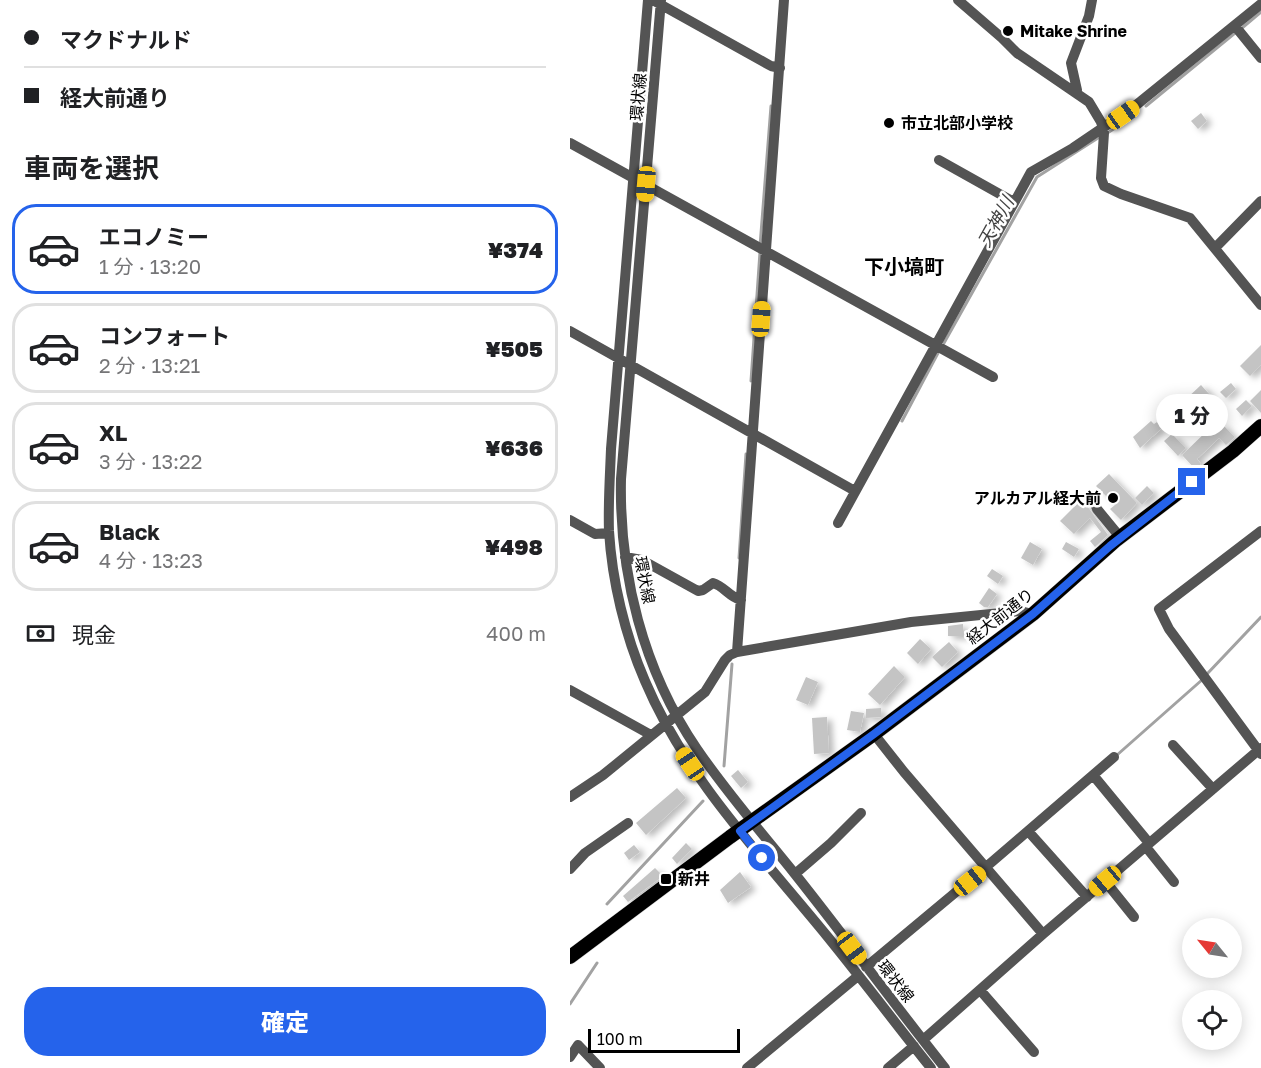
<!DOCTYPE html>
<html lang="ja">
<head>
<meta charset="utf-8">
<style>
  body { margin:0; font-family:"Golos Text","Noto Sans JP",sans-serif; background:#f2f2f2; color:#202124; height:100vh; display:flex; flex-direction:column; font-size:22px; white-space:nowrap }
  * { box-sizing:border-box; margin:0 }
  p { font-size:20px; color:#757577 }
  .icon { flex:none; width:33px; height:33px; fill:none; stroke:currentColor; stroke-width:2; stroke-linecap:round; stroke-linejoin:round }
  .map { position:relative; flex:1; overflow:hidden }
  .drawer { display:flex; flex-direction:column; background:#fff; width:570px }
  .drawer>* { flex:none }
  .guide { display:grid; align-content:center; height:132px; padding:0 24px; background:#fff }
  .needle { width:39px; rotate:300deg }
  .controls { position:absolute; left:612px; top:918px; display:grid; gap:12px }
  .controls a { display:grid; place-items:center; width:60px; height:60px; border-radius:50%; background:#fff; box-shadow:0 3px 15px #0003; font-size:30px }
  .scale { position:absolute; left:18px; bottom:15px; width:152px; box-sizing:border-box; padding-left:6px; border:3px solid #000; border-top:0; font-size:16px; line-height:21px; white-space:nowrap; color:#000; -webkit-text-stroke:4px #fff; paint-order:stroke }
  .end { position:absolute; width:27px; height:27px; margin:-14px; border:8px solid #2563eb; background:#fff; box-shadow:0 0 0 3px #fff }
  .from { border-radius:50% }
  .bubble { position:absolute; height:42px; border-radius:21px; background:#fff; box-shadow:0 3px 15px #0003; font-size:20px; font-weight:800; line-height:42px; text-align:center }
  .car { position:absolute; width:18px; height:36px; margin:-18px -9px; border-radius:8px; box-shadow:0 0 4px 2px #0007; background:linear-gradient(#f5c518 24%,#345 0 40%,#f5c518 0 76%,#345 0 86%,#f5c518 0) }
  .guide b { display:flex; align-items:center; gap:21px; height:57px; font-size:22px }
  .guide b+b { border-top:2px solid #e0e0e0 }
  .guide i { width:15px; height:15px; background:#202124 }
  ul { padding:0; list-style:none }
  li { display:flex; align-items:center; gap:18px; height:90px; margin:0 12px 9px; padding:0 12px; border:3px solid #e0e0e0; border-radius:24px }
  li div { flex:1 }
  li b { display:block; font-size:22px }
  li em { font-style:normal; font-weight:800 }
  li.selected { border-color:#2563eb }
  li>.icon { width:54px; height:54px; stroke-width:1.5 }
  h2 { padding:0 24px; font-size:27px; line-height:72px }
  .pay { display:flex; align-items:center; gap:15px; height:66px; padding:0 24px; font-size:22px }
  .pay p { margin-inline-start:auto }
  .button { display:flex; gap:12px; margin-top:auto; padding:12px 24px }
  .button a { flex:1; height:69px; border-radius:24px; background:#2563eb; color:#fff; font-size:24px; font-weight:800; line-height:69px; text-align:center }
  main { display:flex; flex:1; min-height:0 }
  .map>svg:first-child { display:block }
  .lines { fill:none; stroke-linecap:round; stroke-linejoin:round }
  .stream { stroke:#a2a2a2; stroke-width:3 }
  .building { fill:#c4c4c4; filter:url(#shadow) }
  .major-casing { stroke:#dbdbdb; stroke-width:15 }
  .minor { stroke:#545454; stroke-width:10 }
  .major { stroke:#000; stroke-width:14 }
  .route { stroke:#2563eb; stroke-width:8 }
  .poi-dot { fill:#000; stroke:#fff; stroke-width:2 }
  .labels { text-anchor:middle; stroke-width:5; stroke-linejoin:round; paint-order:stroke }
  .poi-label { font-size:16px; font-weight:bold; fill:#000; stroke:#fff; text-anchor:start }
  .street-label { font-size:16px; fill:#000; stroke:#fff }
  .water-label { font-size:18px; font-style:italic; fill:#434343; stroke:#fff }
  .quarter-label { font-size:20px; font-weight:bold; fill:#000; stroke:#fff }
</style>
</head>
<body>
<main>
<section class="drawer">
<div class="guide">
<b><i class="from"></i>マクドナルド</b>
<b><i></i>経大前通り</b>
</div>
<h2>車両を選択</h2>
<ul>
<li class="selected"><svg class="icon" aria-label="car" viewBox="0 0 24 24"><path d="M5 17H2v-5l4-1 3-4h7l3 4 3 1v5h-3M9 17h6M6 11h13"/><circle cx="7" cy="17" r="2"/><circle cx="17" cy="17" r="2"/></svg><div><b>エコノミー</b><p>1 分 · 13:20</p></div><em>¥374</em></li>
<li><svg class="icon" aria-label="car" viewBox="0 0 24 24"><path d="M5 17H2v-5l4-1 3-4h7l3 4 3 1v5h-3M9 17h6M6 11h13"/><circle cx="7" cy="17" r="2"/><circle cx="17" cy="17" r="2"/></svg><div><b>コンフォート</b><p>2 分 · 13:21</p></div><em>¥505</em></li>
<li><svg class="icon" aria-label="car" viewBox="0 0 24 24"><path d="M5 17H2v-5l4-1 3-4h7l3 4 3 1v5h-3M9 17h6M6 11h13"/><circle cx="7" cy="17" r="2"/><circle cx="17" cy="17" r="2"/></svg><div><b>XL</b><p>3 分 · 13:22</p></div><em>¥636</em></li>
<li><svg class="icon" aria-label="car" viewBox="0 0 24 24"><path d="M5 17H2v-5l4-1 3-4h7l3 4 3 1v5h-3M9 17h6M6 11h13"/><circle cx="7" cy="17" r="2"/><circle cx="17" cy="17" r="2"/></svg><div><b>Black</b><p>4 分 · 13:23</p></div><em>¥498</em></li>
</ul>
<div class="pay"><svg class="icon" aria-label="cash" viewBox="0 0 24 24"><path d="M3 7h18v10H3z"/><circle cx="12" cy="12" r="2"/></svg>現金<p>400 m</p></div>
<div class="button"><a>確定</a></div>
</section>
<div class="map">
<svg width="691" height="1068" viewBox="0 0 691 1068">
  <defs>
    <filter id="shadow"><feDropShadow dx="5" dy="3" stdDeviation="3" flood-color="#0004"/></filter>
  </defs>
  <rect width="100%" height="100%" fill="#fff"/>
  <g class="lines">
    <path class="stream" d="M672,28L691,12
      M576,106L665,33
      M539,132L560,118
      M190,246L201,106
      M374,343L467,177L528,138
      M181,381L190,252
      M332,421L368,353
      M169,558L176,454
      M637,674L691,617
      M547,755L633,679
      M154,766L162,664
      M37,904L133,801
      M0,1004L27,963"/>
  </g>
  <path class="building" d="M631,113L637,121L628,129L621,121Z
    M691,345V365L680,376L670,366Z
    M661,383L666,389L656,398L650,392Z
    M631,385L640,395L624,410L615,400Z
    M691,390V413L680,401Z
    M676,400L682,406L672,416L666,409Z
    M581,421L584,424L587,422L592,428L570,448L563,437Z
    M652,424L665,437L656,445L649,438L627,459L631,464L625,469L612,455L639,429L643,433Z
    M602,434L616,448L608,456L594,441Z
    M539,474L567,503L551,520L540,509L545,505L526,486Z
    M577,486L584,493L572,505L565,498Z
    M512,499L538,535L525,547L520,541L531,532L520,518L504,534L490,521Z
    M460,542L472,549L463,565L451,558Z
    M496,542L509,549L504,557L492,549Z
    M422,569L433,576L428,584L417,576Z
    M419,588L427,594L418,607H414L409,603Z
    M393,624V637L378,636V626Z
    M350,639L361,649L348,664L337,653Z
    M379,642L388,652L372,667L362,657Z
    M324,666L335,677L310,705L298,694Z
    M236,677L248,682L238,705L226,700Z
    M311,708V717L296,718V709Z
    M281,711L294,713L290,732L277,730Z
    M257,717L259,753L244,754L242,718Z
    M168,770L178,782L171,788L161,776Z
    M107,788L116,798L76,835L66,823Z
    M116,843L122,849L107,864L102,858Z
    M64,845L70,852L59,860L54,853Z
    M85,868L93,876L58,902L53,896Z
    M170,872L181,887L158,903L150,890Z"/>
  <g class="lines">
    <defs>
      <path id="major" d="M0,957L160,837L304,734L463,614L545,541L663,451L691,426"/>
    </defs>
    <use href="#major" class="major-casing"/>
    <path class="minor" d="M78,0L41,449C40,476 38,504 39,531C42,581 55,635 75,681C116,778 191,855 257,936C292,979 326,1024 361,1068
      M91,0L51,479C49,574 73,670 127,749C157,793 192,833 225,874C276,938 324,1004 375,1068
      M388,0L432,38L447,53L519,102L531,122L534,133L531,178L534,186L551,194L620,218L691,305
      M86,2L201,66L210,68
      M665,26L691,58
      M506,93L507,90L501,63L519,16L522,0
      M0,143L423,377
      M369,160L444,202
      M645,248L691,201
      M0,331L285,491
      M523,498L527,509L550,537
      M0,520L25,534L39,533
      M268,523L461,172L503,148L565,106L691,4
      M55,557L72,560L128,591L133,590L143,583C154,586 159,597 171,600
      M167,652L214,0
      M0,690L81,735
      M304,734L334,772L473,934
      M603,745L643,789
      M691,754L599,629L589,609L691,531
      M523,775L579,843
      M0,797L33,775L135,692L155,660L160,655L167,652L341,622L450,611L463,614
      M458,831L517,897
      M576,847L604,882
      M0,869L15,853L58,823
      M225,874L261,843L291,813
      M535,881L564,917
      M296,967L416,867L544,757
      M410,990L464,1052
      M353,1040L473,934L691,748
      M0,1057L8,1045L30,1068
      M177,1068L288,976
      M318,1068L344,1046"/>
    <use href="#major" class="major"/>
  </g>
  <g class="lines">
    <path class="route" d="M192,858L170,831L304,734L463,614L540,546L622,482"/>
  </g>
  <g class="poi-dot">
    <circle cx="438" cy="31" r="6"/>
    <circle cx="319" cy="123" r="6"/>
    <circle cx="543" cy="498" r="6"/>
    <rect x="90" y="873" width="12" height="12" rx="3"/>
  </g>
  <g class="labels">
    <g class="poi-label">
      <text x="450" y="37">Mitake Shrine</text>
      <text x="331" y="129">市立北部小学校</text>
      <text x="531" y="504" text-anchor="end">アルカアル経大前</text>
      <text x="108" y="885">新井</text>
    </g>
    <g class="street-label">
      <text transform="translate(68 97) rotate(-85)" y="6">環状線</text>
      <text transform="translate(75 580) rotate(79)" y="6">環状線</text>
      <text transform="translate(430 616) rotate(-38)" y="6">経大前通り</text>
      <text transform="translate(326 981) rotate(52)" y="6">環状線</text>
    </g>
    <g class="water-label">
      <text transform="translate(426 222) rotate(-61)" y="6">天神川</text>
    </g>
    <g class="quarter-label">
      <text x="334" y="274">下小塙町</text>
    </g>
  </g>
</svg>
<div class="controls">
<a><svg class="needle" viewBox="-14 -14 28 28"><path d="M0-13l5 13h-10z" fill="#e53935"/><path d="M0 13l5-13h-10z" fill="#757577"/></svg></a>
<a><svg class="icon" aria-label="locate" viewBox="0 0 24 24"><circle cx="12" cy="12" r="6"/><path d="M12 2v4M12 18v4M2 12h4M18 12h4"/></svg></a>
</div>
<div class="scale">100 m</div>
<i class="end from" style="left:192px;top:858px"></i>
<i class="end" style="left:622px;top:482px"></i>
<div class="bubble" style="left:586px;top:394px;width:72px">1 分</div>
<i class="car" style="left:553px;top:115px;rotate:55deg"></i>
<i class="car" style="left:76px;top:184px;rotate:185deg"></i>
<i class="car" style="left:191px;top:319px;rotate:4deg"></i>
<i class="car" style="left:120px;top:764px;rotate:326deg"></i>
<i class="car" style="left:400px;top:881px;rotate:51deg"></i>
<i class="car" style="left:535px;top:881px;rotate:230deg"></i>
<i class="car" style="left:282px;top:948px;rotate:143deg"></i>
</div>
</main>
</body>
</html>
